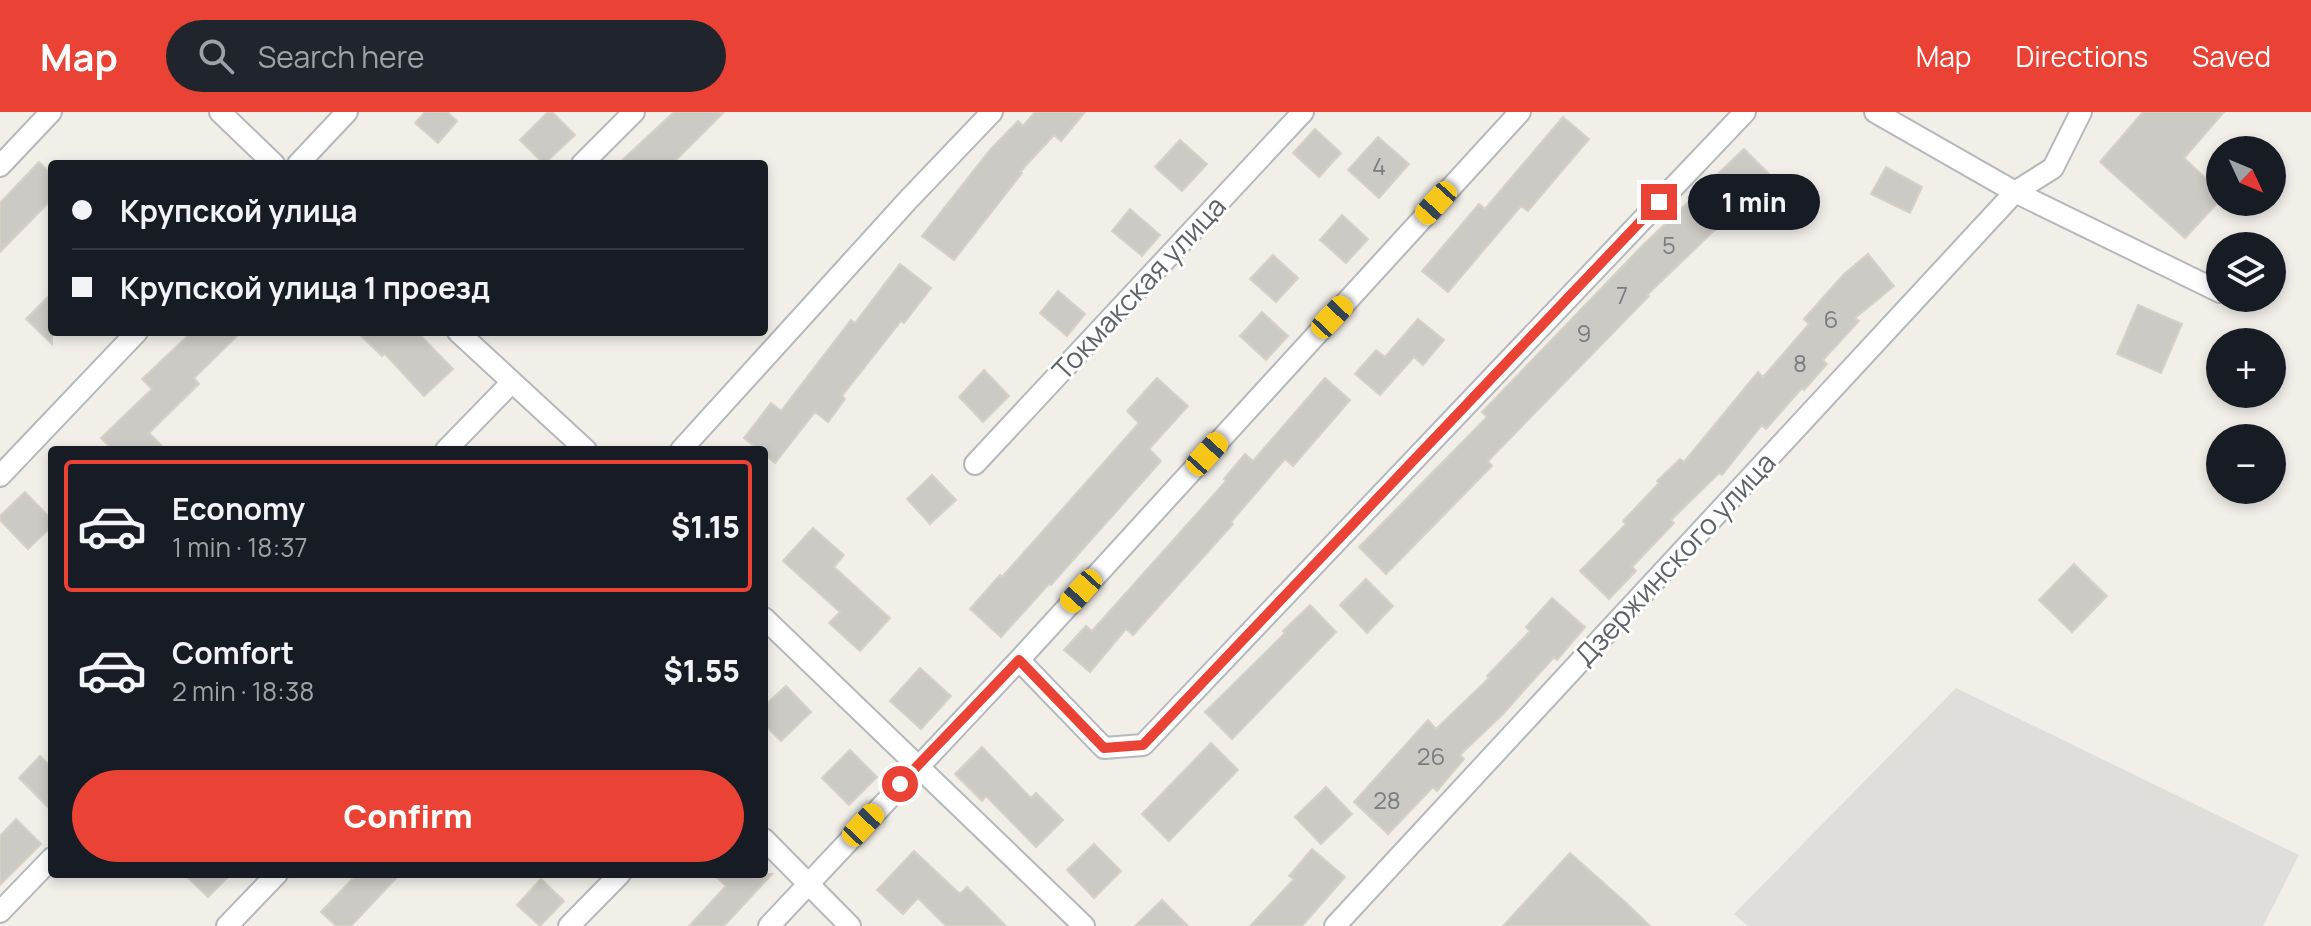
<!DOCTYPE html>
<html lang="en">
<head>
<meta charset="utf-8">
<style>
  body { margin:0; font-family:Manrope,sans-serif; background:#20242c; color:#f1f3f6; height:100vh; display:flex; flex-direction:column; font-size:30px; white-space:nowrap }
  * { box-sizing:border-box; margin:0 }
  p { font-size:26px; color:#9ea1a6 }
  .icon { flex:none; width:44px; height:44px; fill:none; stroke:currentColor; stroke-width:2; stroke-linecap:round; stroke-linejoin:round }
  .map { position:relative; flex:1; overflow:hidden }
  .panel { position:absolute; left:48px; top:334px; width:720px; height:432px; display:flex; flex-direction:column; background:#171b24; border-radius:8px; box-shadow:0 4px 12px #0003 }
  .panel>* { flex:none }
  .hud { position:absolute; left:48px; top:48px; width:720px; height:176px; border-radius:8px; box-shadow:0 4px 12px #0003; display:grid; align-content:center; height:176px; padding:0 24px; background:#171b24 }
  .needle { width:52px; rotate:134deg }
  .controls { position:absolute; left:2206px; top:24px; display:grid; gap:16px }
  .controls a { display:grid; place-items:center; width:80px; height:80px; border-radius:50%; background:#171b24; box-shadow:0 4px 12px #0003; font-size:40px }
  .end { position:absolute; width:36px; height:36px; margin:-18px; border:10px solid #ea4335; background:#fff; box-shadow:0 0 0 4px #fff }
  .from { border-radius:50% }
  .bubble { position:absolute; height:56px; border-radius:28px; background:#171b24; box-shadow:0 4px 12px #0003; font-size:26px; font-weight:800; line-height:56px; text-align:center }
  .car { position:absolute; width:24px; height:48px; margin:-24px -12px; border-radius:10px; box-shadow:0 0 6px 2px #0007; background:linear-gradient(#f5c518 24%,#345 0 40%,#f5c518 0 76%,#345 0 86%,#f5c518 0) }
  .hud b { display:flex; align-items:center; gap:28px; height:76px; font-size:30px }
  .hud b+b { border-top:2px solid #363941 }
  .hud i { width:20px; height:20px; background:#f1f3f6 }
  ul { padding:14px 0 0; list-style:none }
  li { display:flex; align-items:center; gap:24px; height:132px; margin:0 16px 12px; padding:0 8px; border:4px solid transparent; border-radius:8px }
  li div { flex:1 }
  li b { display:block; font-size:30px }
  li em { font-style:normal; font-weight:800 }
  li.active { border-color:#ea4335 }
  li>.icon { width:72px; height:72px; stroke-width:1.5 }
  .cta { display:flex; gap:16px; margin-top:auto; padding:16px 24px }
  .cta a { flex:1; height:92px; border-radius:48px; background:#ea4335; color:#fff; font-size:32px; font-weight:800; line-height:92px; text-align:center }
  header { display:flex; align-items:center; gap:48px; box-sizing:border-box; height:112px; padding:0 40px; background:#ea4335; color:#fff }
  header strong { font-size:38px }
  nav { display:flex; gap:44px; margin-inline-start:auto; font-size:28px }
  .search { width:560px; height:72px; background:#20242c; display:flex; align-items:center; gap:20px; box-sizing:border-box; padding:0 28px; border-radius:44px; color:#9ea1a6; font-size:30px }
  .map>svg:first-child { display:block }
  .industrial { fill:#e0deda }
  .building { fill:#cccac5; stroke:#d6d1c6; stroke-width:2 }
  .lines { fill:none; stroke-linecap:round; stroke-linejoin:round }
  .minor-casing { stroke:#b5b8bc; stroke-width:24 }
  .minor { stroke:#fff; stroke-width:20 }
  .route { stroke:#ea4335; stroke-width:10 }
  .labels { text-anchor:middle; stroke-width:6; stroke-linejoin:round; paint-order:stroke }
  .number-label { font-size:24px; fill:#7a7d7f }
  .street-label { font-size:28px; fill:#5f6368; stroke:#fff }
</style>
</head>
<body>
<header>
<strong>Map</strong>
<div class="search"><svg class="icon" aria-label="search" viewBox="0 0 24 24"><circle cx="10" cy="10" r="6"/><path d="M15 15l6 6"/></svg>Search here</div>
<nav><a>Map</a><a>Directions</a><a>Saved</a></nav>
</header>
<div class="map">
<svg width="2311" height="814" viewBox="0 0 2311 814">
  <rect width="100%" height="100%" fill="#f1efe8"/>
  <path class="industrial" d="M1956,576L2299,743L2263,814H1748L1734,802Z"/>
  <path class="building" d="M425,0H447L457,9L438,31L415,11Z
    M548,0H552L575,23L544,52L520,28Z
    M674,0H724L672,52H618Z
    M1035,0H1085L1061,29L1054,23L1020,60L1022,61L954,148L922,124L990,38L1018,9L1023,14Z
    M2143,0H2224L2184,46L2220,80V88L2185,126L2100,50Z
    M1563,5L1589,27L1528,99L1521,94L1448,180L1422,159L1479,92L1485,97Z
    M1315,17L1341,41L1319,65L1293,41Z
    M1378,25L1409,52L1379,86L1348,58Z
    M1180,28L1207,52L1182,79L1155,55Z
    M1744,37L1771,64L1647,183L1649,184L1488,349L1492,354L1386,462L1359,435L1487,305L1482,300L1642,134Z
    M39,50L52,63V87L0,140V91Z
    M1886,55L1922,75L1910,101L1871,82Z
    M1130,97L1160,123L1142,144L1112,119Z
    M1342,103L1368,127L1346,151L1320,128Z
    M1868,142L1894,174L1855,206L1859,209L1823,248L1827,252L1804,278L1802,276L1766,317L1762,313L1722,363L1719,361L1671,408L1674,411L1632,455L1636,459L1609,487L1580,459L1626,412L1623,409L1659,371L1657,369L1680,347L1684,350L1758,260L1763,265L1809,212L1804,207L1844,162Z
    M1273,143L1298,166L1276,190L1250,167Z
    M900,152L931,176L904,211L901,209L842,284L845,287L828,310L815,300L775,351L764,342V338H759L744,326L771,291L781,299L851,208L855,211Z
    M1058,179L1085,202L1067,224L1040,201Z
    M52,181V232L26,207Z
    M2138,193L2182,212L2161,261L2117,242Z
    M1262,200L1288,224L1266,248L1240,224Z
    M1418,207L1444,228L1423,253L1414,245L1380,283L1355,262L1376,238L1385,245Z
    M192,220H241L194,266L199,272L149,321L166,338H113L101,326L152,277L142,267Z
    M357,220H417L453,257L424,284L385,242L382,244Z
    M984,258L1009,284L983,310L959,285Z
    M1157,266L1188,294L1149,337L1161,349L1051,473L1049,472L1001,525L970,497L1000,463L1002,465L1139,311L1127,299Z
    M1325,266L1350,288L1293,354L1285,347L1231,410L1233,412L1133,523L1126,517L1090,560L1064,538L1086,514L1092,519L1226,369L1224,367L1245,342L1253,349Z
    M932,363L956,388L930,412L907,387Z
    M25,380L52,408V414L28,437L0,408V404Z
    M813,416L844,443L834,455L890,506L860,539L829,511L840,500L783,449Z
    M2074,452L2107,484L2072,520L2039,488Z
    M1366,467L1393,494L1367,521L1340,493Z
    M1552,486L1585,515L1557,548L1554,545L1503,602L1460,643L1464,647L1437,679L1433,675L1388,722L1354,690L1428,608L1436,617L1489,566L1487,564L1530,519L1526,515Z
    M1310,493L1336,520L1232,627L1205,600L1285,521L1283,519Z
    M920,556L951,584L921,617L890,589Z
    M786,574L811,600L781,629L764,612V594Z
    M1211,631L1238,658L1169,729L1142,702Z
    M982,635L1031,686L1036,681L1063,708L1036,735L986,684L982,689L955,662Z
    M850,638L877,665L849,693L822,666Z
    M40,644L52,656V699L19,666Z
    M1326,675L1352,702L1321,732L1295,705Z
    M16,707L41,732L0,773V724Z
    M1094,732L1121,759L1094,786L1067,758Z
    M1312,737L1345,765L1302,814H1250L1294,767L1289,764Z
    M914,739L960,782L967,775L1006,814H946L918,786L903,802L877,778Z
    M1570,741L1624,789L1650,814H1503Z
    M184,762H231L208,785Z
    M357,762H400L351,814H336L321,800Z
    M713,762H772L724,814H689L726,774Z
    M541,767L564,789L540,814L517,793Z
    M1162,788L1188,814H1135Z"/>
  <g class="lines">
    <defs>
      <path id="minor" d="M220,0L274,52
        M1875,0L2015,80L2220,180
        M298,52L347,0
        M582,52L634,0
        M0,54L51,0
        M458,220L586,338
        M446,338L512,270
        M681,338L908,88L992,0
        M975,352L1303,0
        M0,364L137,220
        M764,506L1084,814
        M1019,548L1104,636L1143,633L1745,0
        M764,727L850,814
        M0,800L52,746
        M227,814L277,762
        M569,814L620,762
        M769,814L1019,548L1520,0
        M1335,814L2015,80L2053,56L2081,0"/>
    </defs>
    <use href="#minor" class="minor-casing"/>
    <use href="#minor" class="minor"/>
  </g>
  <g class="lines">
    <path class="route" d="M900,672L1019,548L1104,636L1143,633L1659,90"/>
  </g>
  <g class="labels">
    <g class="number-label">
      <text x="1379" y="63">4</text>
      <text x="1669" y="142">5</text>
      <text x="1622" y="192">7</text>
      <text x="1831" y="216">6</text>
      <text x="1584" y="230">9</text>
      <text x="1800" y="260">8</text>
      <text x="1431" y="653">26</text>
      <text x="1387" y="697">28</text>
    </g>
    <g class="street-label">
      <text transform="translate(1139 176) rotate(-47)" y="10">Токмакская улица</text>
      <text transform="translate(1675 447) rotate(-47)" y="10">Дзержинского улица</text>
    </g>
  </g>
</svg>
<div class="controls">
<a><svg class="needle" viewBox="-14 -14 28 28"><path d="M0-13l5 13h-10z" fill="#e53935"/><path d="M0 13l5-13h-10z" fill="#9ea1a6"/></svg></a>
<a><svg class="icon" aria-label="layers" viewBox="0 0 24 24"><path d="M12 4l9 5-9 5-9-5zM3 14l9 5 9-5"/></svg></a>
<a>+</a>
<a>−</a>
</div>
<i class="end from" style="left:900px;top:672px"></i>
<i class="end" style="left:1659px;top:90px"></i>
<div class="bubble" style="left:1688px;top:62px;width:132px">1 min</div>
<i class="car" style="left:1436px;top:91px;rotate:222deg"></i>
<i class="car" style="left:1332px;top:205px;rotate:43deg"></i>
<i class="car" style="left:1207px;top:342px;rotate:42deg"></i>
<i class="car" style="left:1081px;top:479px;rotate:222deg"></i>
<i class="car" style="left:863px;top:713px;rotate:43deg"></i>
<div class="hud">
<b><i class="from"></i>Крупской улица</b>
<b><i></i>Крупской улица 1 проезд</b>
</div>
<section class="panel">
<ul>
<li class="active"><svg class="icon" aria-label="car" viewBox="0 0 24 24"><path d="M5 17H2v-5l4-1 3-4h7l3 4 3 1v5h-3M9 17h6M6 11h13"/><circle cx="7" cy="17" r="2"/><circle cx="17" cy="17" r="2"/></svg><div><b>Economy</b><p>1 min · 18:37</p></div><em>$1.15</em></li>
<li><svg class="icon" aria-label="car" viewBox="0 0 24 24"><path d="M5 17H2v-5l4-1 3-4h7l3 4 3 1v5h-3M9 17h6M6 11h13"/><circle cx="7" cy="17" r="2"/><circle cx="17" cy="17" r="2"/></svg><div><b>Comfort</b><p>2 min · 18:38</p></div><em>$1.55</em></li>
</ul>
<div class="cta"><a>Confirm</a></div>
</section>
</div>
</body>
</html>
